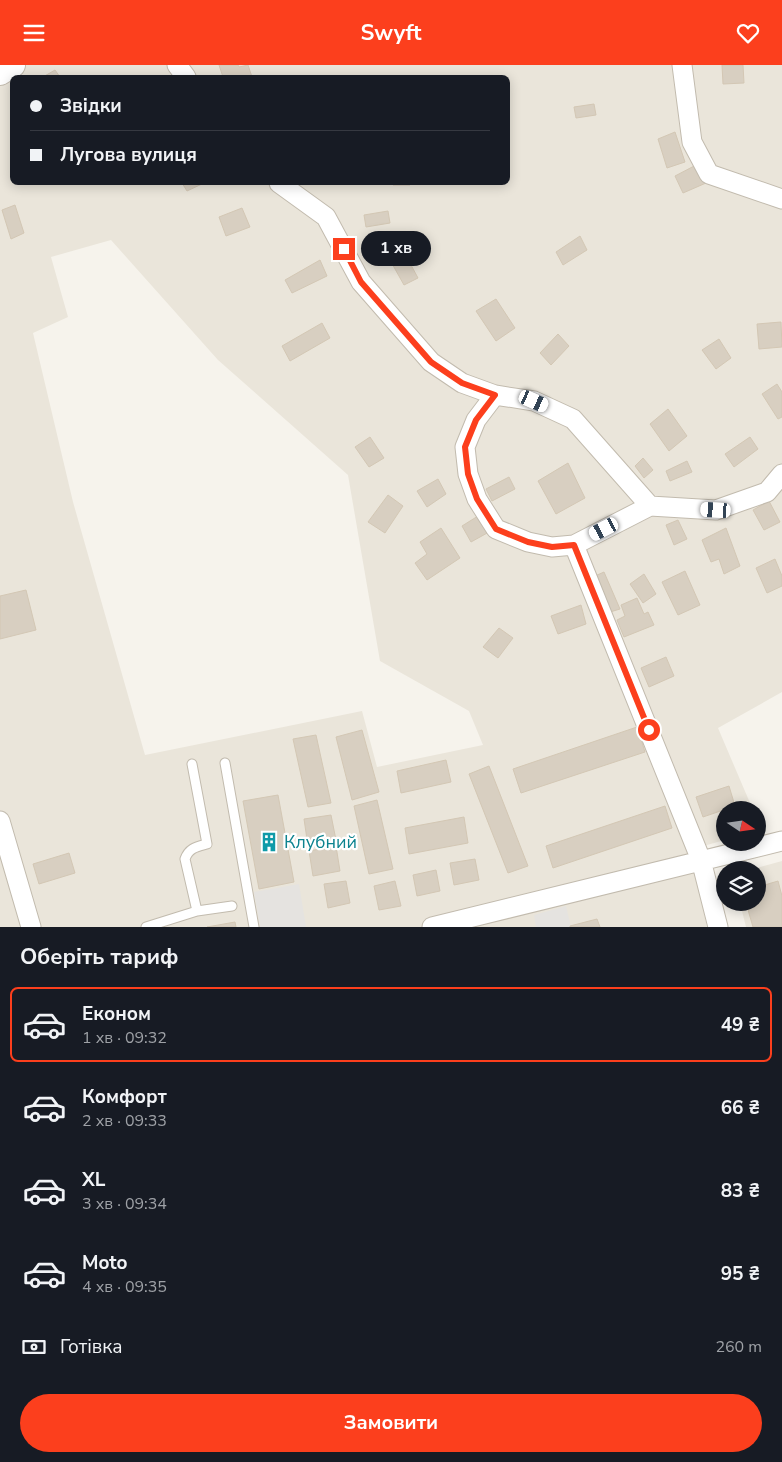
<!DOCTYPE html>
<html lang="uk">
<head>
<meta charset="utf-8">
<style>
  body { margin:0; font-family:"Nunito Sans",sans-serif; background:#20242c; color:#f1f3f6; height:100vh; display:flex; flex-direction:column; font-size:19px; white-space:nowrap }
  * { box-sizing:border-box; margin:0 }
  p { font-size:16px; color:#9ea1a6 }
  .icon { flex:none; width:28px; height:28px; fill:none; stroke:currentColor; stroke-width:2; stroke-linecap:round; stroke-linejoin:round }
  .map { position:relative; height:862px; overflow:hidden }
  .drawer { display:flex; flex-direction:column; background:#171b24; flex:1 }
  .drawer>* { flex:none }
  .banner { position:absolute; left:10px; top:10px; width:500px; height:110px; border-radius:8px; box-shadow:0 2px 12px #0003; display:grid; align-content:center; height:110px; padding:0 20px; background:#171b24 }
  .needle { width:32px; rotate:103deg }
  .buttons { position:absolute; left:716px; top:736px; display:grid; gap:10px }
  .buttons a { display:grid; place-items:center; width:50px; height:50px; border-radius:50%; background:#171b24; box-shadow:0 2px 12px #0003; font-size:25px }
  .end { position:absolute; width:22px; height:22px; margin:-11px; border:6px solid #fc3f1d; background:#fff; box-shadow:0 0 0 2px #fff }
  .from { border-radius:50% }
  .bubble { position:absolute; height:35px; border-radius:18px; background:#171b24; box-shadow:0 2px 12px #0003; font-size:16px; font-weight:700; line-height:35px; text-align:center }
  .car { position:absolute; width:15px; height:30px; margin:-15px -8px; border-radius:6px; box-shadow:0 0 4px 1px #0007; background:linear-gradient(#fff 24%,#345 0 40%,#fff 0 76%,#345 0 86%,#fff 0) }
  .banner b { display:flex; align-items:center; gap:18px; height:48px; font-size:19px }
  .banner b+b { border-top:1px solid #363941 }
  .banner i { width:12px; height:12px; background:#f1f3f6 }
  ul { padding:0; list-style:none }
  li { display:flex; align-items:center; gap:15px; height:75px; margin:0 10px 8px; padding:0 10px; border:2px solid transparent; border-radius:8px }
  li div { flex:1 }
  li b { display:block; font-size:19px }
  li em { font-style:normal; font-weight:700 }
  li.active { border-color:#fc3f1d }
  li>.icon { width:45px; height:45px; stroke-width:1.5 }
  h2 { padding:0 20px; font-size:22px; line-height:60px }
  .pay { display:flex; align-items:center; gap:12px; height:55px; padding:0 20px; font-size:19px }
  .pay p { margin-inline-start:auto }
  .button { display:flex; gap:10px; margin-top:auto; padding:10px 20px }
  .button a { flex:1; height:58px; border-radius:30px; background:#fc3f1d; color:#fff; font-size:20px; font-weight:700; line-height:58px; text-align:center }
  header { display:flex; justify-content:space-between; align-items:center; height:65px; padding:0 20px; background:#fc3f1d; color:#fff; font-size:22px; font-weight:700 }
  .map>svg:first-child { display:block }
  .residential { fill:#eae5da; fill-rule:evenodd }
  .parking { fill:#e5e3e0 }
  .building { fill:#d8cfc1; stroke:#d3c7b4 }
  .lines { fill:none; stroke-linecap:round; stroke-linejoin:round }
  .service-casing { stroke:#c2bbae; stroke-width:11 }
  .minor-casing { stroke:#c2bbae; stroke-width:21 }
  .tertiary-casing { stroke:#c2bbae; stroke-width:26 }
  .service { stroke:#fff; stroke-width:9 }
  .minor { stroke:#fff; stroke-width:19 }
  .tertiary { stroke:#fff; stroke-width:24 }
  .route { stroke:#fc3f1d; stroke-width:6 }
  .labels { text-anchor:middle; stroke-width:4.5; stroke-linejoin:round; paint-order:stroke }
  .culture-label { font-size:18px; fill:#0d838f; stroke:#fff; text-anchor:start }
</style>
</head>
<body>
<header><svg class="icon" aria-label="menu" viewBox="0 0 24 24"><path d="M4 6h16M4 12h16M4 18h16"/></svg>Swyft<svg class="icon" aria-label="heart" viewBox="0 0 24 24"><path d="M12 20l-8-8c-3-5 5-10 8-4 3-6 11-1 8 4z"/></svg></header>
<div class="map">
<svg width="782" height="862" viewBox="0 0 782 862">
  <rect width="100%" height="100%" fill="#f6f3ec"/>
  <path class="residential" d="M0,0H782V627L718,663L753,745H725V775L689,785L695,802L707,862H0ZM12,12H508V118H12ZM111,175L218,295L348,410L380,596L469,646L483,680L377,702L362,646L145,690L73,437L33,268L68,252L51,192Z
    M782,796V862H746L740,838H758V805H749Z"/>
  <path class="parking" d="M299,819L306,862H260L254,827Z
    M566,841L571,862H536L534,850Z"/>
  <path class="building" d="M219,0H238L239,2L248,0L252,12H223Z
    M722,0H743L744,18L723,19Z
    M55,5L60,12H43Z
    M594,39L596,50L576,53L574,42Z
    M675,67L685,97L667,103L658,74Z
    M698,99L706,118L683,128L675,111Z
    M182,118H204L187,126Z
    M393,118H410V120H393Z
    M15,140L24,168L11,174L2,145Z
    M242,143L250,162L226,171L219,152Z
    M388,146L390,158L366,162L364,150Z
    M580,171L587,185L563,200L556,187Z
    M404,187L418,213L404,220L390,195Z
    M320,195L327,211L292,228L285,215Z
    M496,234L515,263L496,276L476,246Z
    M781,257L782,282L759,284L757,259Z
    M322,258L330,273L290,296L282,281Z
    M558,269L569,281L551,300L540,288Z
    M719,274L731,293L716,304L702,285Z
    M777,319L782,327V352L778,354L762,329Z
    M668,344L687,371L669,386L650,359Z
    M370,372L384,393L369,402L355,382Z
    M750,372L758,384L734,402L725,389Z
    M643,393L653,405L644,413L635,401Z
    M687,396L692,407L670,416L666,406Z
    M568,398L585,433L556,449L538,416Z
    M509,412L515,424L492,436L486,424Z
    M438,414L446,429L427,442L417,426Z
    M388,430L403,441L385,468L368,457Z
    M769,436L780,457L764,465L753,445Z
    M478,451L489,467L471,477L462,461Z
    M678,455L687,474L674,480L666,460Z
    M441,463L460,493L427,515L415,498L427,489L420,477Z
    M726,463L740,501L724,509L719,494L711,497L702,475Z
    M775,494L782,511V521L767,528L756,503Z
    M685,506L700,540L678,550L662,517Z
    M604,507L620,544L610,547L595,511Z
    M644,509L656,529L643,538L630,519Z
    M26,525L36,565L0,574V531Z
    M637,533L644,549L648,547L654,560L624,572L617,555L625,551L621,540Z
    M581,540L586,559L558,569L551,551Z
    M499,563L513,573L498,593L483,582Z
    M666,592L674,611L649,622L641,603Z
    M637,662L645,687L521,728L513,704Z
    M362,665L379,727L352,735L336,672Z
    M316,670L331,738L308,742L293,674Z
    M446,695L451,717L401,728L397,706Z
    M489,701L528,801L508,808L469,709Z
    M729,721L735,741L703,752L696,732Z
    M278,730L294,817L259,824L243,736Z
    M377,735L393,804L369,809L354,741Z
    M665,741L672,763L553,803L546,781Z
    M331,750L336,775L308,781L304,754Z
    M464,752L468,778L409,789L405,763Z
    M336,781L340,806L313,811L309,786Z
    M69,788L75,808L39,819L33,799Z
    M475,794L479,815L454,820L450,798Z
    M436,805L440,826L417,831L413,810Z
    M346,816L350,838L328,843L324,819Z
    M395,816L401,841L379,845L374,821Z
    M778,816L782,831V862H753L746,838H758V822Z
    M597,854L600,862H570V861Z
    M235,857L236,862H207Z"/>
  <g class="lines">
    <defs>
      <path id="service" d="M225,698L254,862
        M192,699L207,779C196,782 189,783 185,794L197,846
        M146,862L197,846L232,841"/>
      <path id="minor" d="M177,0L186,12
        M682,0L692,77L709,109L782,134
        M279,118L326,152L361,217L431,297L462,318L495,330L534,336L573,354L650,441L716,445L767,427L782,409
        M495,330L476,355L465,382L468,409L477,434L496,464L528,477L552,482L574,480L650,441
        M574,480L701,795L718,862
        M0,756L31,862
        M432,862L782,776"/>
      <path id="tertiary" d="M0,8L13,0"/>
    </defs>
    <use href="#service" class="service-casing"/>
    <use href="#minor" class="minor-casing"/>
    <use href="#tertiary" class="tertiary-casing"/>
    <use href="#service" class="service"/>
    <use href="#minor" class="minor"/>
    <use href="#tertiary" class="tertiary"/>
  </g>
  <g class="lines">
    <path class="route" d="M344,184L361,217L431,297L462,318L495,330L476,355L465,382L468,409L477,434L496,464L528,477L552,482L574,480L649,665"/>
  </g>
  <defs>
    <symbol id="building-bare" viewBox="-9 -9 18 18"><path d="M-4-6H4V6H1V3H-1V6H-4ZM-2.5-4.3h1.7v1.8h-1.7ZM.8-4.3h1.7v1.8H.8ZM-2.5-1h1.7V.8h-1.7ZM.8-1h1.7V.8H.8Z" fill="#0f9aa8" stroke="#fff" stroke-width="2.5" paint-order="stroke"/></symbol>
  </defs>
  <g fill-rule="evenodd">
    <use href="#building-bare" x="255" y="763" width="28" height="28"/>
  </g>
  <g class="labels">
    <g class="culture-label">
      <text x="284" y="783">Клубний</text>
    </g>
  </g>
</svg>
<div class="buttons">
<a><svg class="needle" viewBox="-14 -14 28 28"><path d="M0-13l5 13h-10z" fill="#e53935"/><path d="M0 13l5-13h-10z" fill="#9ea1a6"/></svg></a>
<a><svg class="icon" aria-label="layers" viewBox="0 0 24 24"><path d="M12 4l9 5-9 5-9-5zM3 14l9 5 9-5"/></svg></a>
</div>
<i class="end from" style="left:649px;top:665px"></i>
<i class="end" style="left:344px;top:184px"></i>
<div class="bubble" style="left:361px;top:166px;width:70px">1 хв</div>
<i class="car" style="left:534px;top:336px;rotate:114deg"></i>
<i class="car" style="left:716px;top:445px;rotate:273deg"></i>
<i class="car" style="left:604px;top:464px;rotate:243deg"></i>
<div class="banner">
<b><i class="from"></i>Звідки</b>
<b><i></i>Лугова вулиця</b>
</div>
</div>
<section class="drawer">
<h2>Оберіть тариф</h2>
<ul>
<li class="active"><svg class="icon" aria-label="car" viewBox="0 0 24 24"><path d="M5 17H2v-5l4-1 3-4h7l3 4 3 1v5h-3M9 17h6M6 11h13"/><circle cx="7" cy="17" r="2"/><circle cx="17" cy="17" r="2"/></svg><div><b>Економ</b><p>1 хв · 09:32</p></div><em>49 ₴</em></li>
<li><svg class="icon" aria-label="car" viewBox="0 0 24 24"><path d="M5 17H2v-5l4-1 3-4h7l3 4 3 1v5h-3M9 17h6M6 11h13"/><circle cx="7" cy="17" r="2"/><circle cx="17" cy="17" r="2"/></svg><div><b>Комфорт</b><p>2 хв · 09:33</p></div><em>66 ₴</em></li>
<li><svg class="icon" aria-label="car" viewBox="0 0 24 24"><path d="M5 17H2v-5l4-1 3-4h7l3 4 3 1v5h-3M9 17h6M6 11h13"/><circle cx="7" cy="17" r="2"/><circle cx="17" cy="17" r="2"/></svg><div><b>XL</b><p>3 хв · 09:34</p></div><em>83 ₴</em></li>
<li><svg class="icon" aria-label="car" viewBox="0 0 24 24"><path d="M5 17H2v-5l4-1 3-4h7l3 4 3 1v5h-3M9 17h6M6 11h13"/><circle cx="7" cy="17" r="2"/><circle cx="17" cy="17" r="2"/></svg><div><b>Moto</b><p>4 хв · 09:35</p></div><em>95 ₴</em></li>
</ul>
<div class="pay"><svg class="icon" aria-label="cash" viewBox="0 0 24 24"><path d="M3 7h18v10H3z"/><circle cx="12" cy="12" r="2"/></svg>Готівка<p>260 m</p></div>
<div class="button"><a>Замовити</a></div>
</section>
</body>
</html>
